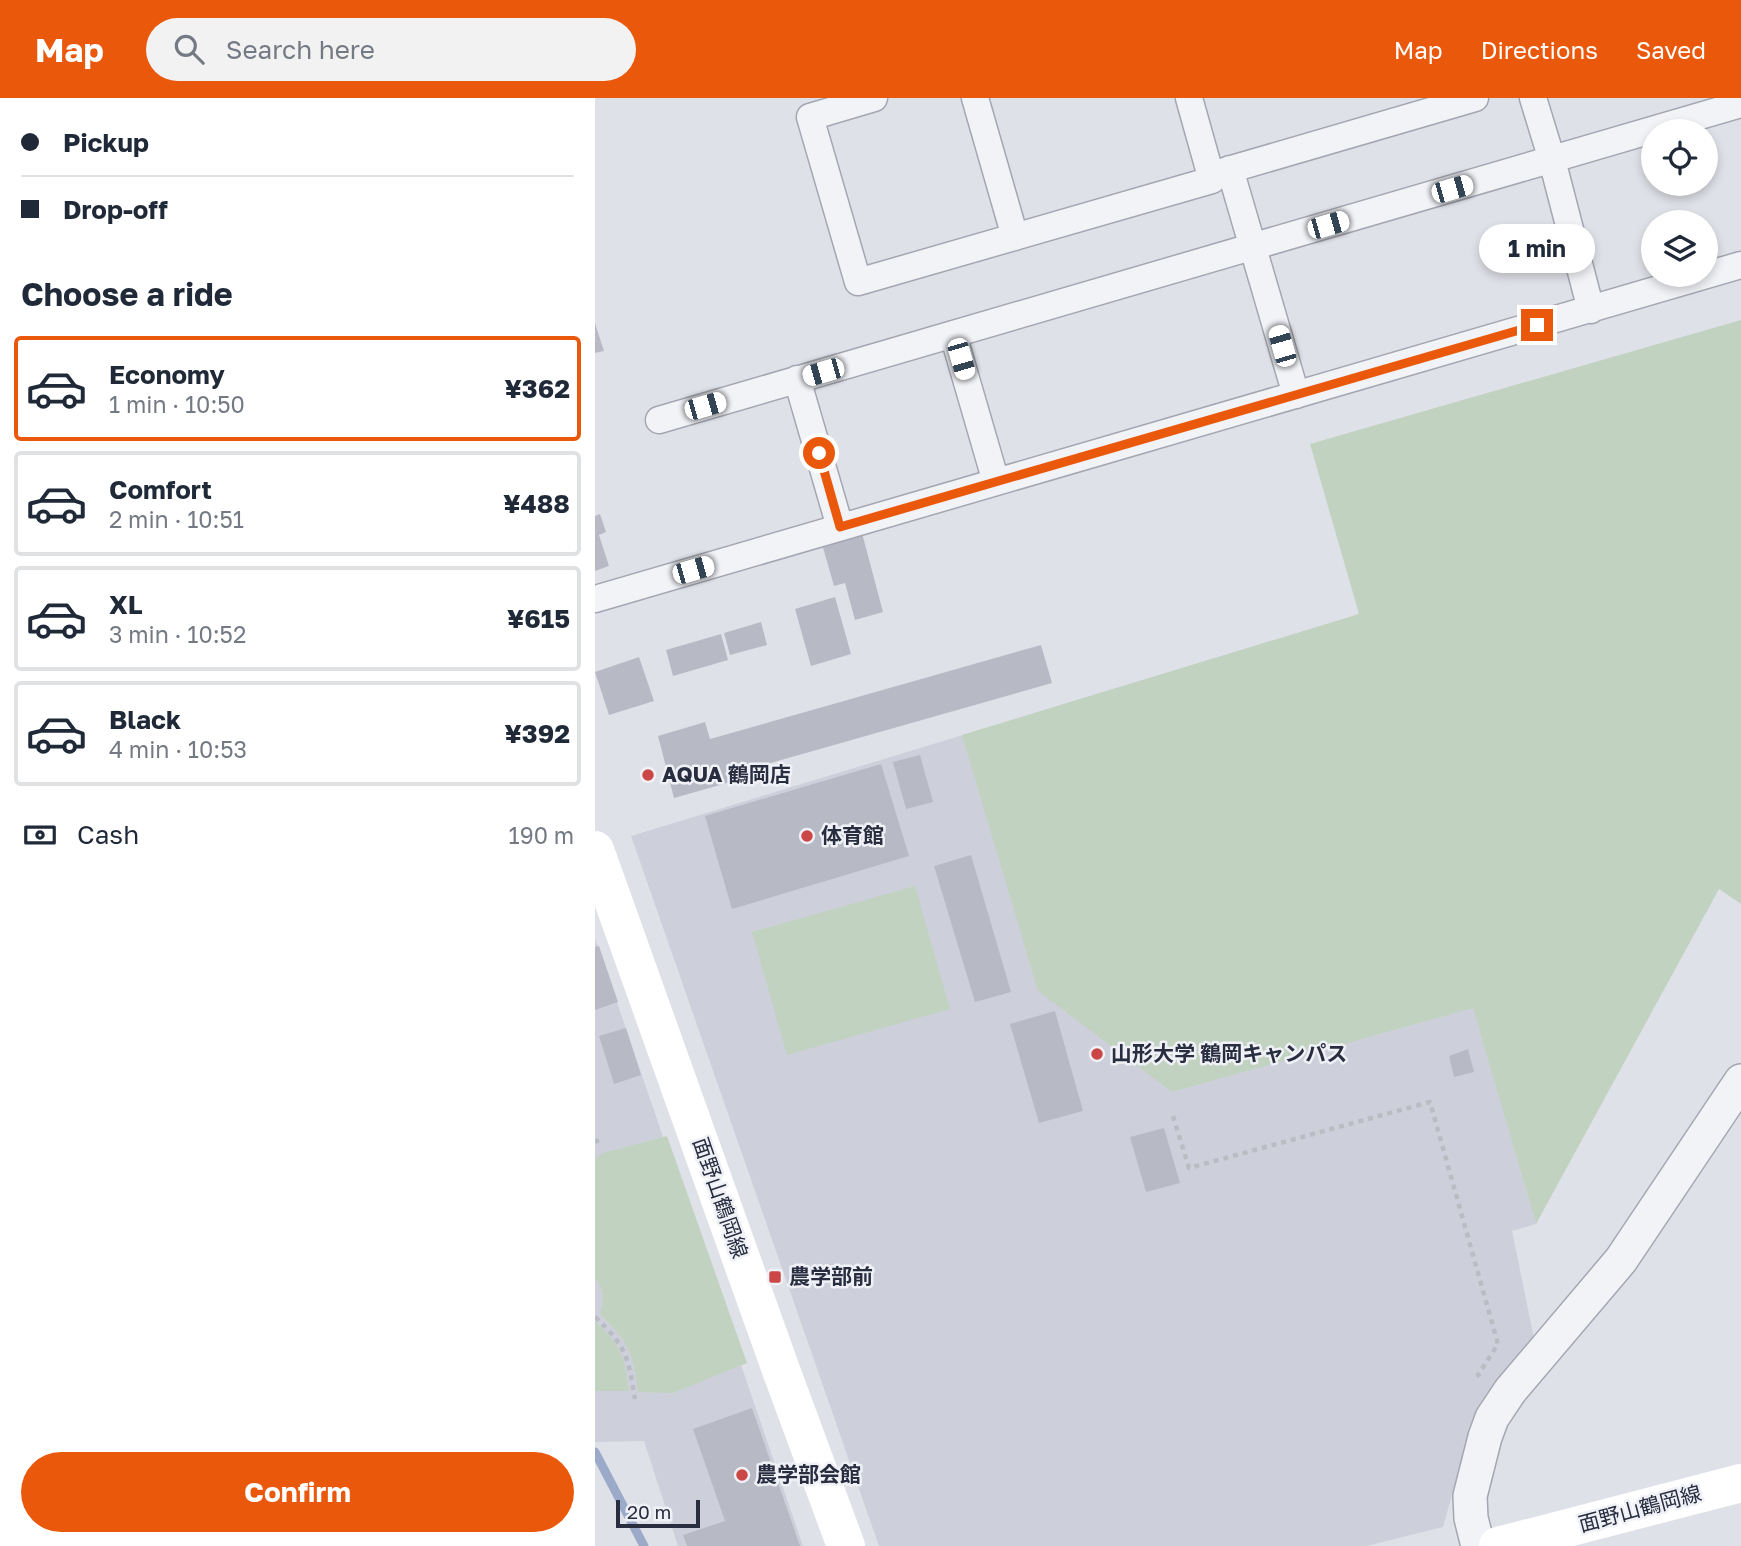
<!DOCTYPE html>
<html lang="en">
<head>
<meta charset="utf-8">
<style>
  body { margin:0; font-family:"Golos Text","Noto Sans JP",sans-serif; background:#f2f2f3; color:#1f2937; height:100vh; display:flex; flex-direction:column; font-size:26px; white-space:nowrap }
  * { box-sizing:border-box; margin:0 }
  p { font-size:23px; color:#747a83 }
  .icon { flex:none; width:38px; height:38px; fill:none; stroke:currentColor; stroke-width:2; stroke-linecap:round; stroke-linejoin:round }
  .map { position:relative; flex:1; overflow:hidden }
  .drawer { display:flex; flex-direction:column; background:#fff; width:595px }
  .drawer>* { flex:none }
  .guide { display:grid; align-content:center; height:154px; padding:0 21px; background:#fff }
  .fabs { position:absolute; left:1046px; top:21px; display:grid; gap:14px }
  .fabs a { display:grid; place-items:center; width:77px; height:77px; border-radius:50%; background:#fff; box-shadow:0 4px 10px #0003; font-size:35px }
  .scale { position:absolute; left:21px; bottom:18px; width:84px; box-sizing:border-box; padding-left:7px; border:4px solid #282d3f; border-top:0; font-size:19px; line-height:24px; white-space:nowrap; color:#282d3f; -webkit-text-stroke:5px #eff1f6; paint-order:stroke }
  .end { position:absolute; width:32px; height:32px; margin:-16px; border:9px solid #ea580c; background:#fff; box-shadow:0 0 0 4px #fff }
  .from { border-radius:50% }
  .bubble { position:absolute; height:49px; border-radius:24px; background:#fff; box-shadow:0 4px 10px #0003; font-size:23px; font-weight:700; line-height:49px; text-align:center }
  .car { position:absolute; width:21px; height:42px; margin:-21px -10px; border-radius:9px; box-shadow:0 0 5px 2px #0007; background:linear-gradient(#fff 24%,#345 0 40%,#fff 0 76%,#345 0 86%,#fff 0) }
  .guide b { display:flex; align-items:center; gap:24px; height:66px; font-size:26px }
  .guide b+b { border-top:2px solid #e0e1e3 }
  .guide i { width:18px; height:18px; background:#1f2937 }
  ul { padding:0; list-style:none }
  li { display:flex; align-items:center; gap:21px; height:105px; margin:0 14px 10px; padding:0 7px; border:4px solid #e0e1e3; border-radius:7px }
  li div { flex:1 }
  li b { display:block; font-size:26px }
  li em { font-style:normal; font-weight:700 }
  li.selected { border-color:#ea580c }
  li>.icon { width:63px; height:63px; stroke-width:1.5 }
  h2 { padding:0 21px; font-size:32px; line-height:84px }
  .pay { display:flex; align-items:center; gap:18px; height:77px; padding:0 21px; font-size:26px }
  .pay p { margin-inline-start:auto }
  .cta { display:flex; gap:14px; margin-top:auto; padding:14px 21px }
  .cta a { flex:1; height:80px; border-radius:42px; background:#ea580c; color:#fff; font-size:28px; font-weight:700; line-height:80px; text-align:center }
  header { display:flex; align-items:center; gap:42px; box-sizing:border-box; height:98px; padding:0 35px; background:#ea580c; color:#fff }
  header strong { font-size:33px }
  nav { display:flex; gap:38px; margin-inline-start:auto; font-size:24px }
  .search { width:490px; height:63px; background:#f2f2f3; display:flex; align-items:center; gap:18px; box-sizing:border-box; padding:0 24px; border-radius:38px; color:#747a83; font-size:26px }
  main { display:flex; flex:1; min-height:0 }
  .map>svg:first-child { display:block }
  .built { fill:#cdd0da }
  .green { fill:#c2d2c1 }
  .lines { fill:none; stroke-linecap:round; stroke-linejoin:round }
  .stream { stroke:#9baac8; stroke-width:9 }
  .building { fill:#b7bac5 }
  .minor-casing { stroke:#a4a7b2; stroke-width:29 }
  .tertiary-casing { stroke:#a4a7b2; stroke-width:36 }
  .path { stroke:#b9bcc3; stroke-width:4.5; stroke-dasharray:5 5; stroke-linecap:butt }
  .minor { stroke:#f2f3f7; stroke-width:26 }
  .tertiary { stroke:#f2f3f7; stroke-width:33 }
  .secondary { stroke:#fff; stroke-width:38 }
  .route { stroke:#ea580c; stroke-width:9 }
  .poi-dot { fill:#cb4746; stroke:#eff1f6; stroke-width:2.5 }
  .labels { text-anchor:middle; stroke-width:5; stroke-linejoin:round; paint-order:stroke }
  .poi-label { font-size:21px; font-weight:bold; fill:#282d3f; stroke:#eff1f6; text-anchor:start }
  .street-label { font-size:21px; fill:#282d3f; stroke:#eff1f6 }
</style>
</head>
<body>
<header>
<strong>Map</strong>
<div class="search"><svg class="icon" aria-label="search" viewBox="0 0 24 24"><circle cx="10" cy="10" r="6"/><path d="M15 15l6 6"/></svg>Search here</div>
<nav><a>Map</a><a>Directions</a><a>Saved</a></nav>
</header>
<main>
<section class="drawer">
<div class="guide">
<b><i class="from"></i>Pickup</b>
<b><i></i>Drop-off</b>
</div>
<h2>Choose a ride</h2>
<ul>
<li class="selected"><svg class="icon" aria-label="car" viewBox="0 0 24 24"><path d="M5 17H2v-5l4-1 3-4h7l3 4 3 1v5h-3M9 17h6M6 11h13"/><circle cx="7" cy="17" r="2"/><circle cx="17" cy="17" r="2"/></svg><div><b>Economy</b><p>1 min · 10:50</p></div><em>¥362</em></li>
<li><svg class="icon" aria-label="car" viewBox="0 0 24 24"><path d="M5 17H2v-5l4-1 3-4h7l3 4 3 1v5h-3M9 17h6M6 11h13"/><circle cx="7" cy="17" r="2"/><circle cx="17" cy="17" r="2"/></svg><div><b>Comfort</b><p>2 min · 10:51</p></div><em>¥488</em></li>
<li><svg class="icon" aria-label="car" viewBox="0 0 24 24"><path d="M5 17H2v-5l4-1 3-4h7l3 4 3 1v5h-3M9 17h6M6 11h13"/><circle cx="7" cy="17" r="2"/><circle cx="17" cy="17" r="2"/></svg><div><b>XL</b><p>3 min · 10:52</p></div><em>¥615</em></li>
<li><svg class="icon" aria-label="car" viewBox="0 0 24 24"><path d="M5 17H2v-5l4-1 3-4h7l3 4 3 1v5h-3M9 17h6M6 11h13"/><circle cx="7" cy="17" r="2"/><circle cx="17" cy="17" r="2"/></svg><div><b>Black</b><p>4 min · 10:53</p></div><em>¥392</em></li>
</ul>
<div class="pay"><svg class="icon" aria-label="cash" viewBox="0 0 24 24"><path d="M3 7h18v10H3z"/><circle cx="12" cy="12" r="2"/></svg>Cash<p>190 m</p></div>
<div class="cta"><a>Confirm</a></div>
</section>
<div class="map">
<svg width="1146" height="1448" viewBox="0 0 1146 1448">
  <rect width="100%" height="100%" fill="#dfe1e8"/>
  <path class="built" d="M765,516L941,1126L917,1133L940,1245L879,1319L848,1429L772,1448H284L36,738Z
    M0,840L208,1448H83L49,1343L0,1344Z"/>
  <path class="green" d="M1146,222V806L1124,791L941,1126L878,910L577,994L443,893L367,637L764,516L715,346Z
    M320,788L355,911L192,957L157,834Z
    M72,1038L152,1265L78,1295L43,1294C38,1253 34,1245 5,1216C9,1202 11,1192 0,1181V1061L8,1055Z
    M0,1223C27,1249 29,1257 34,1293H0Z"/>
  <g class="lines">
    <path class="stream" d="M0,1354L49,1448"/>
  </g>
  <path class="building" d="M0,225L9,253L0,255Z
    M5,416L11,434L4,437L14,468L0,473V418Z
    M267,435L288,514L260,522L250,485L239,488L227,446Z
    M240,499L256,556L216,568L200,511Z
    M166,524L172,547L135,557L129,535Z
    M126,536L133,562L78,578L71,552Z
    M446,547L457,585L144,674L146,681L79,700L63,638L110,624L115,641Z
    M44,559L59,603L14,617L0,574Z
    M325,657L338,704L311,711L298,664Z
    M286,666L314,758L137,811L110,718Z
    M376,757L416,894L380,904L339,768Z
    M4,848L23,904L0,912V849Z
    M460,913L488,1013L444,1025L415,926Z
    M31,930L46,977L19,986L4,938Z
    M873,951L879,974L859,979L854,958Z
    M569,1030L585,1085L551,1094L535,1039Z
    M157,1310L205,1448H92L88,1437L130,1423L98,1331Z"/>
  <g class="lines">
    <defs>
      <path id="minor" d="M279,0L215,19L263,184L617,82L594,0
        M380,0L420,139
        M938,0L957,62L996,212
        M635,71L701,297
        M616,77L880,0
        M358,236L401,384
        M202,281L245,429
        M64,322L1146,6
        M0,501L1146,167"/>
      <path id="tertiary" d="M883,1448L876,1420L875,1398L890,1339L897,1320L915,1293L1026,1162L1146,983"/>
    </defs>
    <use href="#minor" class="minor-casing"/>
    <use href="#tertiary" class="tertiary-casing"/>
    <path class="path" d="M578,1018L594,1070L835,1004L903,1246L883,1277L888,1282
      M0,1044L4,1042
      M0,1219C32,1249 33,1259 40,1301"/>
    <use href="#minor" class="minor"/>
    <use href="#tertiary" class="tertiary"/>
    <path class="secondary" d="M0,752L186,1272L251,1448
      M903,1448L1146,1385"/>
  </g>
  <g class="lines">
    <path class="route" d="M224,355L245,429L942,227"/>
  </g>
  <g class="poi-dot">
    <circle cx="53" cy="677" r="7"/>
    <circle cx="212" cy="738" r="7"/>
    <circle cx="502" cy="956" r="7"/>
    <rect x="173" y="1172" width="14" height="14" rx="3.5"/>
    <circle cx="147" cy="1377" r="7"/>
  </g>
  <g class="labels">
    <g class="poi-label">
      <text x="67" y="684">AQUA 鶴岡店</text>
      <text x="226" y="745">体育館</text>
      <text x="516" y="963">山形大学 鶴岡キャンパス</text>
      <text x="194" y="1186">農学部前</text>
      <text x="161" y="1384">農学部会館</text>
    </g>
    <g class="street-label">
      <text transform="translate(125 1100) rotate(71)" y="7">面野山鶴岡線</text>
      <text transform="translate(1045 1411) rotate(-15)" y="7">面野山鶴岡線</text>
    </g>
  </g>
</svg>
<div class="fabs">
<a><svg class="icon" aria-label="locate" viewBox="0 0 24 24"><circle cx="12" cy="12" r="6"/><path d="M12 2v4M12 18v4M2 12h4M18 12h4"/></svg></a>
<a><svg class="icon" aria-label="layers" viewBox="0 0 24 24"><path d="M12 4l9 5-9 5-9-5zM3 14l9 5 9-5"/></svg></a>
</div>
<div class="scale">20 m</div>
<i class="end from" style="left:224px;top:355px"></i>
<i class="end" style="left:942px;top:227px"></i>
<div class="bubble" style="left:884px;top:126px;width:116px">1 min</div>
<i class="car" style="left:857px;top:91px;rotate:74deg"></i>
<i class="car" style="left:733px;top:127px;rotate:74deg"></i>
<i class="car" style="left:687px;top:248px;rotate:344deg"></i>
<i class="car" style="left:366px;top:261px;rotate:164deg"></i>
<i class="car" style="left:228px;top:274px;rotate:254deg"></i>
<i class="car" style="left:110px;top:308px;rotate:74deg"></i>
<i class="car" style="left:98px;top:472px;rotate:74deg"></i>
</div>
</main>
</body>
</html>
